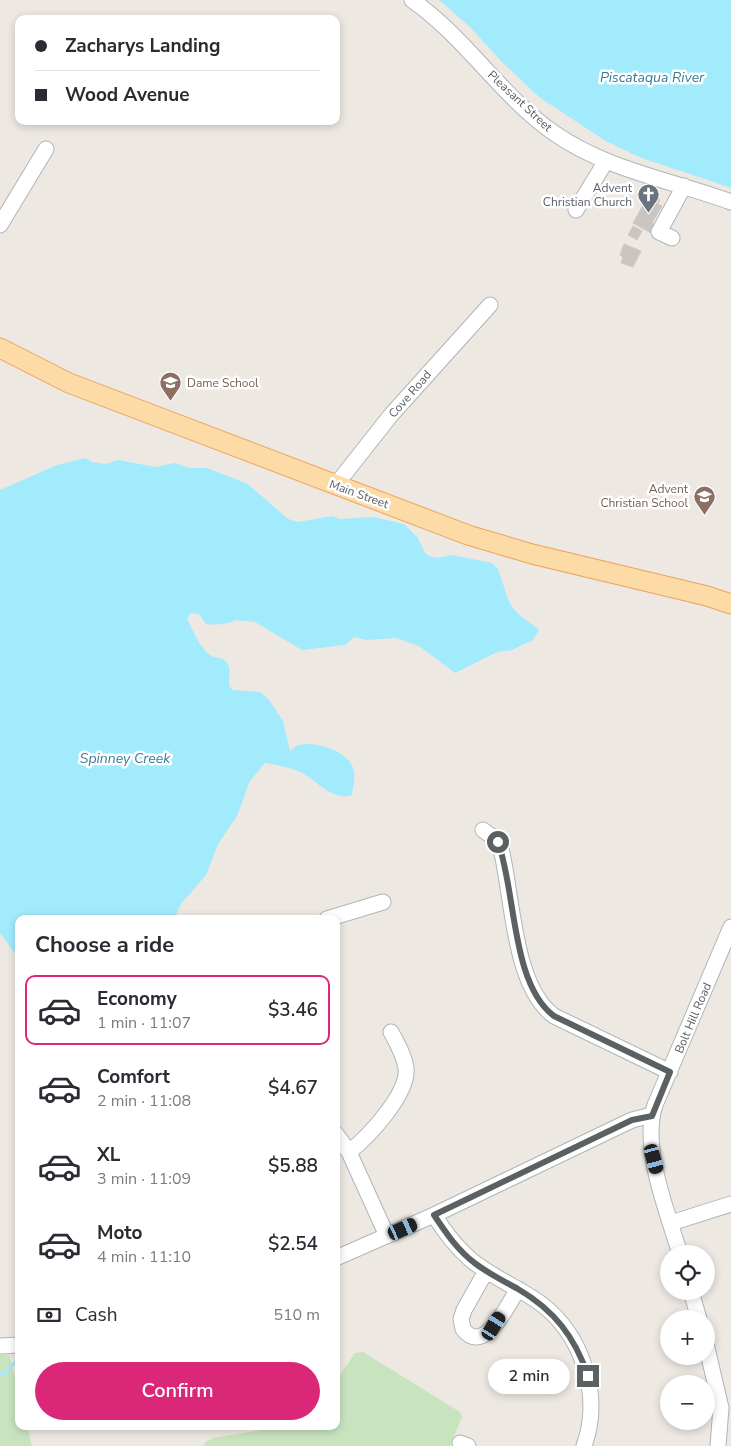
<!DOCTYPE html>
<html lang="en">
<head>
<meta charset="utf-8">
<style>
  body { margin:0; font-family:"Nunito Sans",sans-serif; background:#f7f7f7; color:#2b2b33; height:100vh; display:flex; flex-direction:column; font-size:19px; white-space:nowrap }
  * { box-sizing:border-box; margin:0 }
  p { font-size:16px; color:#7c7c81 }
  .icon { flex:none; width:28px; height:28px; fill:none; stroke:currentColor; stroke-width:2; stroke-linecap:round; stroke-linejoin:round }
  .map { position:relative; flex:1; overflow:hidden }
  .side { position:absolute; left:15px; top:915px; width:325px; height:515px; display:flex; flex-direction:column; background:#fff; border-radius:10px; box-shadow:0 2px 8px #0003 }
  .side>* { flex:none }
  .top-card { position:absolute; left:15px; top:15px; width:325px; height:110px; border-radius:10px; box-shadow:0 2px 8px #0003; display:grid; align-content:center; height:110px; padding:0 20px; background:#fff }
  .fabs { position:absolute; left:660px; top:1245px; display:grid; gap:10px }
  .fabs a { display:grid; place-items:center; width:55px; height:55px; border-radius:50%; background:#fff; box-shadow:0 2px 8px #0003; font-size:25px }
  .end { position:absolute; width:22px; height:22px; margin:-11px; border:6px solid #5b6063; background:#fff; box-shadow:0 0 0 2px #fff }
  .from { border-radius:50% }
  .bubble { position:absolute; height:35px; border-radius:18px; background:#fff; box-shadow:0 2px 8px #0003; font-size:16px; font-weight:600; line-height:35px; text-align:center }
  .car { position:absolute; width:15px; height:30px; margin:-15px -8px; border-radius:6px; box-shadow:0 0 4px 1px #0007; background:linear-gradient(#222 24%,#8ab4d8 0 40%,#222 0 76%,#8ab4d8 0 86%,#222 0) }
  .top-card b { display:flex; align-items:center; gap:18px; height:48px; font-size:19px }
  .top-card b+b { border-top:1px solid #e1e1e2 }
  .top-card i { width:12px; height:12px; background:#2b2b33 }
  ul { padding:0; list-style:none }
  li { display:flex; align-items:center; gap:15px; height:70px; margin:0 10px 8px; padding:0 10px; border:2px solid transparent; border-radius:10px }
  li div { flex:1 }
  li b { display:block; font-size:19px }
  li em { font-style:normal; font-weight:600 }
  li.on { border-color:#db2777 }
  li>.icon { width:45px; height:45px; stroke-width:1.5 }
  h2 { padding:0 20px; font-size:22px; line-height:60px }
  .pay { display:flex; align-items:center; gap:12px; height:55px; padding:0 20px; font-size:19px }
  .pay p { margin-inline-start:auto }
  .action { display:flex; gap:10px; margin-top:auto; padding:10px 20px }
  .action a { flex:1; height:58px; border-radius:30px; background:#db2777; color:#fff; font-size:20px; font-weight:600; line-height:58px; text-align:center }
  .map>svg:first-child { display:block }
  .green { fill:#c8e4bf }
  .water { fill:#a2ebfd }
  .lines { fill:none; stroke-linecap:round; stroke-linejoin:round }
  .stream { stroke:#a2ebfd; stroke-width:3 }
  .building { fill:#cac5c2; stroke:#d2c8c1 }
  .minor-casing { stroke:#b0b5b7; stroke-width:17 }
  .major-casing { stroke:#eea15a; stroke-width:21 }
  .minor { stroke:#fff; stroke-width:15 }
  .major { stroke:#fddba7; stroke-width:19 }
  .route { stroke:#5b6063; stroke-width:6 }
  .labels { text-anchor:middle; stroke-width:5; stroke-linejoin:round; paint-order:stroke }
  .street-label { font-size:12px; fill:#5b6063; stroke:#fff }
  .worship-label { font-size:12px; fill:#5b616d; stroke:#fff; text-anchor:end }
  .education-label { font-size:12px; fill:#785e54; stroke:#fff; text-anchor:start }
  .water-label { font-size:14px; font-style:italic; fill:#387c94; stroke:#fff }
</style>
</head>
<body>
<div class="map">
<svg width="731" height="1446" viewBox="0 0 731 1446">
  <rect width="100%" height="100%" fill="#ede8e2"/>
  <path class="green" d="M363,1352L460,1412L462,1417L450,1446H204L205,1442L213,1438L268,1429L272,1426H336V1381L355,1353Z
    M0,1355H9L19,1394V1426H27L32,1446H0Z"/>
  <path class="water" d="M439,0H731V188L639,157L604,140L539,97L503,63L468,25Z
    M86,458L91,462L106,464L118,460L156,467L175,463L189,468H207L248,484L288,519L298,522L333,516L340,519L373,517L404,524L418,538L425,553L429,556L437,558L452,555L492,563L498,569L509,602L516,612L539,630L533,640L512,650L497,652L455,673L419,646L396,638L366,640L354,637L345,645L302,650L255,622L235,620C228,625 213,625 206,624L199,614L191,613L187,619C195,633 203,659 221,658C234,664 228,675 229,686L233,690L260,692L269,700L283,721L290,751C292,750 295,746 299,745C315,741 348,751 353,768C356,776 353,786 352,795C333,802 315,779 300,772C289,767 277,765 265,763L250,781L237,816L218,844L206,875L181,904L174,919H19V959L0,933V490L57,465Z"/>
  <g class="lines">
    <path class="stream" d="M0,1374L5,1373L19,1358"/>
  </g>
  <path class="building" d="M653,195L660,199L658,204L662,206L652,223L655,224L651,233L633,223L647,198L651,200Z
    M633,226L642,231L637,240L628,235Z
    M624,244L641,251L633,267L621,263L623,257L620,255Z"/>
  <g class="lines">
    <defs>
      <path id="minor" d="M412,0C465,37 501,96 554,133C607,170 671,180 731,202
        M576,210L606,161
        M0,225L46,149
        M672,238L659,232L684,186
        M335,486L391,415L490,305
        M483,830L494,838L501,849C513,897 513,986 554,1016L670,1072
        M327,919L383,902
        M336,1134L349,1152L387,1236
        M349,1152C368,1137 409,1094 406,1068C404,1055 397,1043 391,1032
        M434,1215C444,1231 455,1246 470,1259C491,1277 518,1287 540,1303C583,1335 602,1396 584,1446
        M671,1223L731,1204
        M680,1254C667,1211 641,1147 655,1105L731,927
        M336,1258L434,1215L632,1120L652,1115
        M486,1271L464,1310L461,1319L463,1329C484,1357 509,1303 518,1289
        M691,1291L699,1319
        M706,1344L721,1408L718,1446
        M0,1346L19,1345
        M460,1443L468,1446"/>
      <path id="major" d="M0,348L69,383L468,535L532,554L707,596L731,604"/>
    </defs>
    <use href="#minor" class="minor-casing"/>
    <use href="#major" class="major-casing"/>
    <use href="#minor" class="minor"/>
    <use href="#major" class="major"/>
  </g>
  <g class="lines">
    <path class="route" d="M498,842C516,891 511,984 554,1016L670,1072L652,1116L632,1120L434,1215C446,1233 458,1251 476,1264C489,1274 504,1281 518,1289C554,1310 575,1337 588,1376"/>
  </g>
  <defs>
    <symbol id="church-pin" viewBox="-11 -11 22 30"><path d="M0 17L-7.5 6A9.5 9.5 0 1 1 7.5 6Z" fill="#6b7280" stroke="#fff"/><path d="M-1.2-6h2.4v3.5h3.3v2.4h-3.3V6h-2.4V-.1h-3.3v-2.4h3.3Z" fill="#fff"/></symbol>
    <symbol id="school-pin" viewBox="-11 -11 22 30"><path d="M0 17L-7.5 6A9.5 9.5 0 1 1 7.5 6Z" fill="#8d6e63" stroke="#fff"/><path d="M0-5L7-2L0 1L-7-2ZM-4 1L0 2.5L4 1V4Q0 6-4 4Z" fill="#fff"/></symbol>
  </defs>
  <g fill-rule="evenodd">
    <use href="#church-pin" x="636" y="182" width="25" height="34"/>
    <use href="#school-pin" x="158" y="370" width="25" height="34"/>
    <use href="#school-pin" x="692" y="484" width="25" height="34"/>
  </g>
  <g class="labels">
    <g class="street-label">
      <text transform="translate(520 101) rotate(43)" y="4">Pleasant Street</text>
      <text transform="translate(410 394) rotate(-49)" y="4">Cove Road</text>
      <text transform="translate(359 494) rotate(20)" y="4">Main Street</text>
      <text transform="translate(693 1018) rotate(-67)" y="4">Bolt Hill Road</text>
    </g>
    <g class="worship-label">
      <text x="632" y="192">Advent<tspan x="632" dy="14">Christian Church</tspan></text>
    </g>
    <g class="education-label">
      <text x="187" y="387">Dame School</text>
      <text x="688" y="493" text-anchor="end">Advent<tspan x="688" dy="14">Christian School</tspan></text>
    </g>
    <g class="water-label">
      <text x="652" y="82">Piscataqua River</text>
      <text x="125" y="763">Spinney Creek</text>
    </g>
  </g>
</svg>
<div class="fabs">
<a><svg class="icon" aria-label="locate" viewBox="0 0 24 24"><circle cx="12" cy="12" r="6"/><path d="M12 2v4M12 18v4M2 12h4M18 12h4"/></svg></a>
<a>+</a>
<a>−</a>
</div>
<i class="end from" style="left:498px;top:842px"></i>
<i class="end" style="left:588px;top:1376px"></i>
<div class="bubble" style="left:488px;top:1359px;width:82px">2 min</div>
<i class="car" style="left:654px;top:1159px;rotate:165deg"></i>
<i class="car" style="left:403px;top:1229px;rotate:66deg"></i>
<i class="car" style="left:494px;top:1326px;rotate:32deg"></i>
<div class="top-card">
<b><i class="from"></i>Zacharys Landing</b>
<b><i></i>Wood Avenue</b>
</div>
<section class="side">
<h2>Choose a ride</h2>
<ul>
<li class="on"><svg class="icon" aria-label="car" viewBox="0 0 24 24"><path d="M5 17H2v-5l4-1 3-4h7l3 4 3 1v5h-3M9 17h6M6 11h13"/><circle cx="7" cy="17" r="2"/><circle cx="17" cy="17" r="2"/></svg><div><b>Economy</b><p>1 min · 11:07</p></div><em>$3.46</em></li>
<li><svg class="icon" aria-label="car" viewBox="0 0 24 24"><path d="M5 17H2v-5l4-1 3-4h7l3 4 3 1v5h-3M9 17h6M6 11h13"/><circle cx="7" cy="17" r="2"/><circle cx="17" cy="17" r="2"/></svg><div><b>Comfort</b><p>2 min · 11:08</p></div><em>$4.67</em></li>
<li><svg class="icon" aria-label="car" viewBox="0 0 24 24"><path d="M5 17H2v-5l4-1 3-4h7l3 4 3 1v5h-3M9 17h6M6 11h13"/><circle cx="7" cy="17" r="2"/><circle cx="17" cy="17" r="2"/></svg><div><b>XL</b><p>3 min · 11:09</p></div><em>$5.88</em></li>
<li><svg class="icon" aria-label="car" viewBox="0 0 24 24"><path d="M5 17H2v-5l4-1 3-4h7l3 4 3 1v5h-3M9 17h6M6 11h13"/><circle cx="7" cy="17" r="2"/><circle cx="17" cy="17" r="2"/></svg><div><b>Moto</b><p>4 min · 11:10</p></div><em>$2.54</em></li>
</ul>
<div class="pay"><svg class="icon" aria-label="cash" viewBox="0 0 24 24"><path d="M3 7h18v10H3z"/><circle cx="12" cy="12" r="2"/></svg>Cash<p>510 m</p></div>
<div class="action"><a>Confirm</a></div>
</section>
</div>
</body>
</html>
